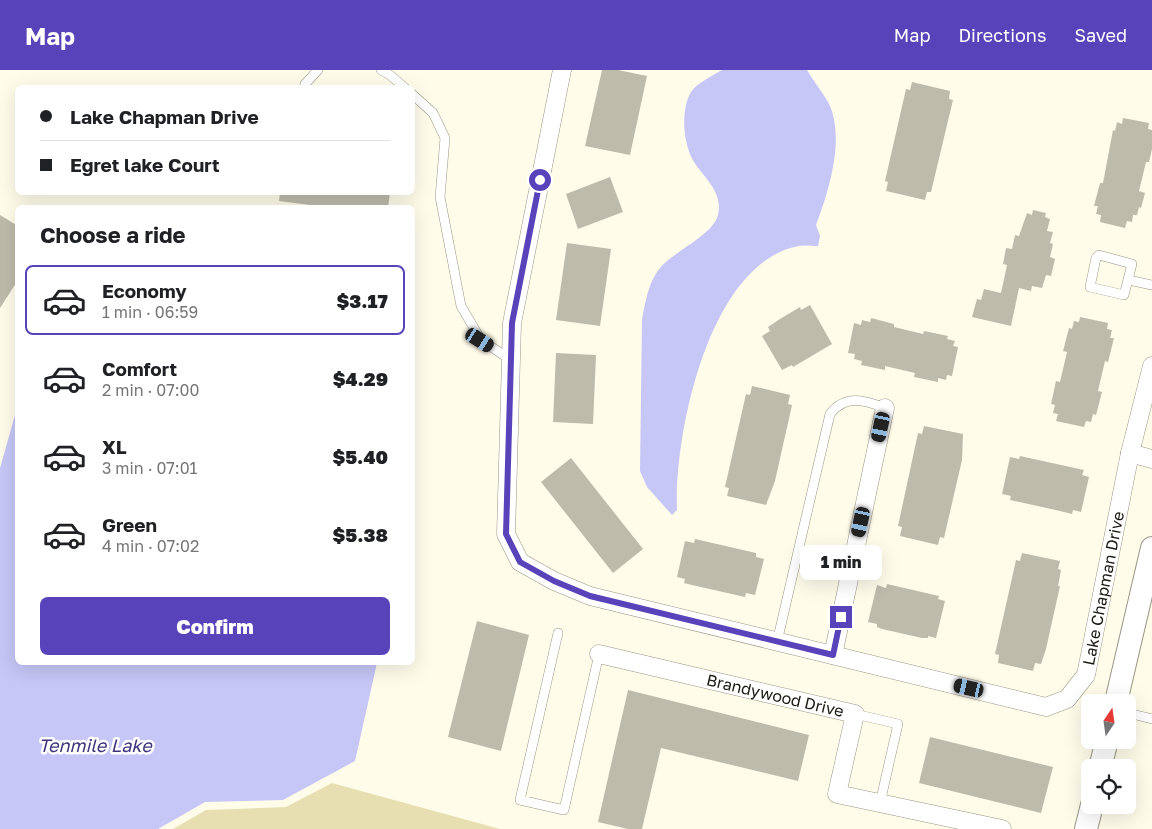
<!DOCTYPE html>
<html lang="en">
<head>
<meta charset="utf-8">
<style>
  body { margin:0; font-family:"Golos Text",sans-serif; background:#f6f6f6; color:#202124; height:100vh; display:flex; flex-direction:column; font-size:19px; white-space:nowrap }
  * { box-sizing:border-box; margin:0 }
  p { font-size:16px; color:#757577 }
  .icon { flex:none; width:28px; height:28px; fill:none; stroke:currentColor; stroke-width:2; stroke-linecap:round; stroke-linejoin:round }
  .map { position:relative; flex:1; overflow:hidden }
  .sheet { position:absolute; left:15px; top:135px; width:400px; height:460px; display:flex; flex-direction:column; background:#fff; border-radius:8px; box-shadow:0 5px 20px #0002 }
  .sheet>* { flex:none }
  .guide { position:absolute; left:15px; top:15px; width:400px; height:110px; border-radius:8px; box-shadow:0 5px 20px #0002; display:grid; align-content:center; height:110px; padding:0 25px; background:#fff }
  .needle { width:32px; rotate:13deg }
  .tools { position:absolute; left:1081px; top:624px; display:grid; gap:10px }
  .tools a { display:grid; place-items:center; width:55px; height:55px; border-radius:8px; background:#fff; box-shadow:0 5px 20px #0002; font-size:25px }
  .end { position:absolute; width:22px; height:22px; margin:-11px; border:6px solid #5843bb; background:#fff; box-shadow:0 0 0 2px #fff }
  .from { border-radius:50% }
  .bubble { position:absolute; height:35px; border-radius:8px; background:#fff; box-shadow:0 5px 20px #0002; font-size:16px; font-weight:800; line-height:35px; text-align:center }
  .car { position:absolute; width:15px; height:30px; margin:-15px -8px; border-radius:6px; box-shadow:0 0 4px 1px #0007; background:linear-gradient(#222 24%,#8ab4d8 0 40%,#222 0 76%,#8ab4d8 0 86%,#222 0) }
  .guide b { display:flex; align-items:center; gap:18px; height:48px; font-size:19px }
  .guide b+b { border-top:1px solid #e0e0e0 }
  .guide i { width:12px; height:12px; background:#202124 }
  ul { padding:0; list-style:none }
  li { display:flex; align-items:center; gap:15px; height:70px; margin:0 10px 8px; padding:0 15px; border:2px solid transparent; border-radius:8px }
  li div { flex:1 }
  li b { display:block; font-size:19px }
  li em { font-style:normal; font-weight:800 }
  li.current { border-color:#5843bb }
  li>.icon { width:45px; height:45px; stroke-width:1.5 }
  h2 { padding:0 25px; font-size:22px; line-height:60px }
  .button { display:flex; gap:10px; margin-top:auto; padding:10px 25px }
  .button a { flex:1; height:58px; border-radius:8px; background:#5843bb; color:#fff; font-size:20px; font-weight:800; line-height:58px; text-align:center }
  header { display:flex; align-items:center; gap:30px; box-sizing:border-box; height:70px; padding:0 25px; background:#5843bb; color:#fff }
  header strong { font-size:24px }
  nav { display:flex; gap:28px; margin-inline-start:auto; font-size:18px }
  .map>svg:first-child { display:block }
  .green { fill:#e7dfb1 }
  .water { fill:#c6c6f7 }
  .building { fill:#bdbbaa }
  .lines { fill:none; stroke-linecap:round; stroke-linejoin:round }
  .service-casing { stroke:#999686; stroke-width:10 }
  .minor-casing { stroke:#999686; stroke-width:19 }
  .tertiary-casing { stroke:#999686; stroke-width:24 }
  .service { stroke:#fff; stroke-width:9 }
  .minor { stroke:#fff; stroke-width:18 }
  .tertiary { stroke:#fff; stroke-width:22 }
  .route { stroke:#5843bb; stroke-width:6 }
  .labels { text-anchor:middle; stroke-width:5; stroke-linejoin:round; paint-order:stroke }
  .street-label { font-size:16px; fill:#1a1913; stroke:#fff }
  .water-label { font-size:18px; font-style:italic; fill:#3e357d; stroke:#fff }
</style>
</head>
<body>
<header>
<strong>Map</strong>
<nav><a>Map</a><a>Directions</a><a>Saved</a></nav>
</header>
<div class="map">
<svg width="1152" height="759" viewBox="0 0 1152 759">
  <rect width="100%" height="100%" fill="#fffcea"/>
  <path class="green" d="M332,713L500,759H173L206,740L286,737Z"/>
  <path class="water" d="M722,0H807C813,11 822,21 828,32C846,66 829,121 816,155L820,166L818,176C812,176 805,175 799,176C709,192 674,364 677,440L672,445L647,417L640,401L642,249C645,234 648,215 657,202C670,182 712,167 718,145C723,124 707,110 696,95C683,78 680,40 691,22C697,13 712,6 722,0Z
    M17,338L18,592L377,593L355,691L283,730L205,732L158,759H0V398Z"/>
  <path class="building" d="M602,0H618L647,6L630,85L585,76Z
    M912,12L950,21L949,29L953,30L931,122H927L925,130L886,121L888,112L885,111L906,19L910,20Z
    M1123,48L1149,53L1148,59L1152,60V79L1149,92H1146L1139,121L1145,123L1141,138L1139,137L1137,145H1133L1132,152L1127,151L1125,158L1100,152L1101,145L1096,144L1098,136H1094L1100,113H1103L1113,60L1115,61L1117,52L1122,54Z
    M610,107L623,142L578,159L566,124Z
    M280,122H390L388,138H333L279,131Z
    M1033,140L1046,143L1045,147L1050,149L1047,161L1053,162L1050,173L1053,174L1050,187L1055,189L1051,206L1046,205L1042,218L1032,216L1031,221L1019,218L1011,256L972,247L977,229L981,230L984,219L1001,223L1007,195L1003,194L1006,178L1012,179L1015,165L1019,166L1027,143L1032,145Z
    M0,145L18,156V210L0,238Z
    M567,173L611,179L600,256L556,250Z
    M810,235L832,274L793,297L792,295L782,300L762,266L770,261L768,257L780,249L800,237L801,240Z
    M1080,247L1108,253L1107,259L1112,260L1110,268H1114L1108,292L1105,291L1098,321L1102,322L1096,345L1093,344L1091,352L1086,351L1084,357L1056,351L1058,344L1053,343L1055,335L1051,334L1056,311L1060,312L1067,282L1063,281L1069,258L1072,259L1074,251L1079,252Z
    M871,248L894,254V257L923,264L924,261L948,266L947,269L955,271L953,276L958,277L952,306L947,305L946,310L938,308V312L914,307L915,303L885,296V300L861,295L862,291L854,289L855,284L848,283L854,253L861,255L862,250L870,252Z
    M556,283L596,285L593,354L553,352Z
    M752,316L790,325L788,334L792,335L775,411L766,435L727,426L729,418L725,417L746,324L750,325Z
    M924,356L963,364L962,390L944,468L940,467L938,475L900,466L902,457L898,456L918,363L922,364Z
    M1020,386L1084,400L1082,405L1089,407L1081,442L1073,440L1072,444L1060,441L1010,430L1011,426L1002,424L1010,387L1019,389Z
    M571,388L643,479L613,503L541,412Z
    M695,469L756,483V487L764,489L755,525L746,523L745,527L692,515L684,513L685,509L677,507L685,471L694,473Z
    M1022,483L1060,491L1058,499L1061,500L1058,516H1060L1046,579L1041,594L1035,593L1033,601L998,593L999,585L995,584L1016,490L1020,491Z
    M887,514L939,526L938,529L945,531L936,568L928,566V568H922L882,559L877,557V554L868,552L877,515L886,518Z
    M477,551L529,565L501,681L448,667Z
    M628,620L809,665L798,711L661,678L642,759H628L598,752Z
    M930,667L1053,697L1041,743L919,713Z"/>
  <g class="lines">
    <defs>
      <path id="service" d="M381,0L390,5L405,18
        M304,18L305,14L318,0
        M412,24L433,43L445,68L440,127L461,236L481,270L511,290
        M1099,185L1132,194L1124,225L1090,217L1096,188Z
        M1129,210L1152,215
        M558,563L520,730L564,740L599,584
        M777,572L830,344C845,324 865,330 885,338
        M1128,643L1152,649
        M855,644L898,654L880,733"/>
      <g id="minor">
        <path id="s1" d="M562,0L512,253L506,464L520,492L554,511L590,526L1046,637L1067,629L1086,605L1130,383L1152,296"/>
        <path d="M1130,383L1152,389"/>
        <path id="s2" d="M599,584L855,644L837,724L1002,759"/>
        <path d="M833,585L885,338"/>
      </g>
      <path id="tertiary" d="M1116,632L1152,478
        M1100,698L1107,670
        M1086,759L1092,735"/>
    </defs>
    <use href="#service" class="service-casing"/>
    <use href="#minor" class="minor-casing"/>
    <use href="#tertiary" class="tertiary-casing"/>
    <use href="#service" class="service"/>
    <use href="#minor" class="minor"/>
    <use href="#tertiary" class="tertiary"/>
  </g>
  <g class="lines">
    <path class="route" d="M540,110L512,253L506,464L520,492L554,511L590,526L833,585L841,547"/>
  </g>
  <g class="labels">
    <g class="street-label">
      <text dy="6" stroke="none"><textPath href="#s1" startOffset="1189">Lake Chapman Drive</textPath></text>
      <text dy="6" stroke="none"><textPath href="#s2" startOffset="181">Brandywood Drive</textPath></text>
    </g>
    <g class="water-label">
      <text x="95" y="682">Tenmile Lake</text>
    </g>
  </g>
</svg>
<div class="tools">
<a><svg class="needle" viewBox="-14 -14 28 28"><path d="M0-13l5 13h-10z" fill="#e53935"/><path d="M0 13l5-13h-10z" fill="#757577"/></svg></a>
<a><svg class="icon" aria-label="locate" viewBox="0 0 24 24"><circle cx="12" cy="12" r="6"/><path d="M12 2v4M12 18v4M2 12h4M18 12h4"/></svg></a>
</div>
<i class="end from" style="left:540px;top:110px"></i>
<i class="end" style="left:841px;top:547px"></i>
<div class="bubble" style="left:800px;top:475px;width:82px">1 min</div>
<i class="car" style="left:480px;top:270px;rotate:122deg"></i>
<i class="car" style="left:881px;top:357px;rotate:192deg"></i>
<i class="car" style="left:861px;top:452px;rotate:192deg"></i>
<i class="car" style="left:969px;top:618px;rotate:283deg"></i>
<div class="guide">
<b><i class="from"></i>Lake Chapman Drive</b>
<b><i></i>Egret lake Court</b>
</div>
<section class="sheet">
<h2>Choose a ride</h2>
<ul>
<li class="current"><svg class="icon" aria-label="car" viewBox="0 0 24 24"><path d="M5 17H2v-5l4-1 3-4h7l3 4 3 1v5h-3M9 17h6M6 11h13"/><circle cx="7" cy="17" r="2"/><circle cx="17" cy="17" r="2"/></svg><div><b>Economy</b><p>1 min · 06:59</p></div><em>$3.17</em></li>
<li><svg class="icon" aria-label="car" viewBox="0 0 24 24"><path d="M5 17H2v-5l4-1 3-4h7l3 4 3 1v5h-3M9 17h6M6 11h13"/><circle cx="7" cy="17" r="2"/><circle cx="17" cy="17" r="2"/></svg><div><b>Comfort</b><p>2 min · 07:00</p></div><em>$4.29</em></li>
<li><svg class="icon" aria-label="car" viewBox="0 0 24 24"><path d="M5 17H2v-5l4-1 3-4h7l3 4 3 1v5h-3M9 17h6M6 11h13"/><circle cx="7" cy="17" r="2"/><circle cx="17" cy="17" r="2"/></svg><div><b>XL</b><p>3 min · 07:01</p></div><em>$5.40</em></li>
<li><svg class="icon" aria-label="car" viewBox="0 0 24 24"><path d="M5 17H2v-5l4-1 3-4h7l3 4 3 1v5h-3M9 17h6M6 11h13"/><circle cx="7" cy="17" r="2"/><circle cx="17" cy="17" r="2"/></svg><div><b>Green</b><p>4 min · 07:02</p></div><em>$5.38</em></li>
</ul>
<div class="button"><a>Confirm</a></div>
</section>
</div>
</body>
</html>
